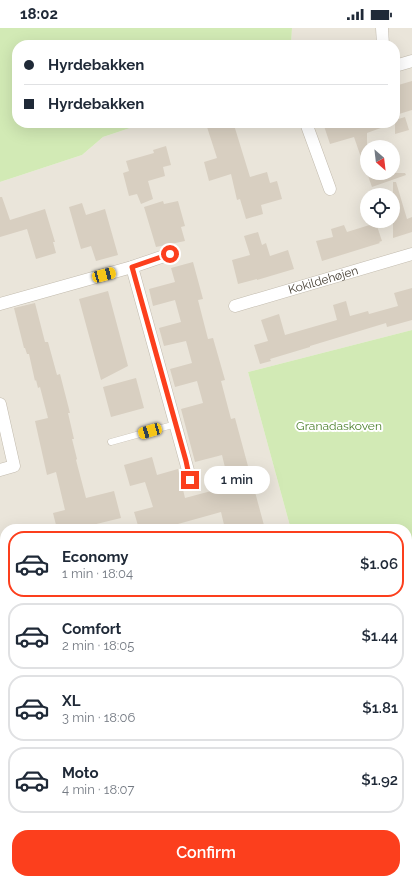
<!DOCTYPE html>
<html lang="en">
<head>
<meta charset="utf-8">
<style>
  body { margin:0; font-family:Raleway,sans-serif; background:#f2f2f3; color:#1f2937; height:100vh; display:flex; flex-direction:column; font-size:15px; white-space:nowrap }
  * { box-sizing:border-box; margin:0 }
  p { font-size:13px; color:#747a83 }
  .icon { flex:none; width:22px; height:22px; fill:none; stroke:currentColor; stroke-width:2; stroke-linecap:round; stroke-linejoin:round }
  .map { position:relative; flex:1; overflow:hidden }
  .side { position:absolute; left:0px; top:496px; width:412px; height:360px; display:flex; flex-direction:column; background:#fff; border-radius:16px 16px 0 0; box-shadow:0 4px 16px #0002 }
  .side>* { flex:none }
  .hud { position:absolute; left:12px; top:12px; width:388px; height:88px; border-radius:16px; box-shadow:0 4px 16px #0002; display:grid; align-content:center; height:88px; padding:0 12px; background:#fff }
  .needle { width:26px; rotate:152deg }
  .tools { position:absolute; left:360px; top:112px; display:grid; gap:8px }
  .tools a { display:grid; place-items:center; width:40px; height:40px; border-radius:50%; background:#fff; box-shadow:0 4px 16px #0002; font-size:20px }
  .end { position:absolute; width:18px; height:18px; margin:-9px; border:5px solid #fc3f1d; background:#fff; box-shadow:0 0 0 2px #fff }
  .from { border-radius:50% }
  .bubble { position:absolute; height:28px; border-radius:14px; background:#fff; box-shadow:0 4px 16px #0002; font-size:13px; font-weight:600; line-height:28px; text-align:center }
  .car { position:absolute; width:12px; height:24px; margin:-12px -6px; border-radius:5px; box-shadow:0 0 3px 1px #0007; background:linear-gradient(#f5c518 24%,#345 0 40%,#f5c518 0 76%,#345 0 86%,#f5c518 0) }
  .hud b { display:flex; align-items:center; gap:14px; height:38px; font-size:15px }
  .hud b+b { border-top:1px solid #e0e1e3 }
  .hud i { width:10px; height:10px; background:#1f2937 }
  ul { padding:7px 0 0; list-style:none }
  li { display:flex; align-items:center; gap:12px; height:66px; margin:0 8px 6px; padding:0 4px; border:2px solid #e0e1e3; border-radius:16px }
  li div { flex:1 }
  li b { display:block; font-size:15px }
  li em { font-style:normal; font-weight:600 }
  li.current { border-color:#fc3f1d }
  li>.icon { width:36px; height:36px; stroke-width:1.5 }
  .primary-button { display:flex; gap:8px; margin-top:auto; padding:8px 12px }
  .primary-button a { flex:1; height:46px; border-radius:16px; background:#fc3f1d; color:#fff; font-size:16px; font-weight:600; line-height:46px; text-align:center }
  .status { display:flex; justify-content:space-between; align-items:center; height:28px; padding:0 20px; background:#fff; direction:ltr }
  .status svg { height:11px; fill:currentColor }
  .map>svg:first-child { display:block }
  .residential { fill:#eae5da; fill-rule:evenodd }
  .green { fill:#d2eab5 }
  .building { fill:#d8cfc1 }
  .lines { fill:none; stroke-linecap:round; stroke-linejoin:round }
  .lane-casing { stroke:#c2bbae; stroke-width:7 }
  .street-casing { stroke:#c2bbae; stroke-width:13 }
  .lane { stroke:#fff; stroke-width:6 }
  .street { stroke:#fff; stroke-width:12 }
  .route { stroke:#fc3f1d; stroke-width:5 }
  .labels { text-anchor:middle; stroke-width:4; stroke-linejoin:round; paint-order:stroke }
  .street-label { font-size:12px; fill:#4b4439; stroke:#fff }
  .park-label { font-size:12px; fill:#4a7f2a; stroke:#fff }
</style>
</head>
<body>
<div class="status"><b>18:02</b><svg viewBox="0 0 49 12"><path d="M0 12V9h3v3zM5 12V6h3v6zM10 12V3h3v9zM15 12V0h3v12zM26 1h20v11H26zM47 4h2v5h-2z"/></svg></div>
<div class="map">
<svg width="412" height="856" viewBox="0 0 412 856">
  <rect width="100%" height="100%" fill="#f6f3ec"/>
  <path class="residential" d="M292,0H412V302L248,344L290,498L281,501H5V589L0,590V154L82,127L103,109L145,95H395V17H291ZM367,119H393V145H367ZM367,167H393V193H367Z
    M5,711V851H344L346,856H0V712Z"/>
  <path class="green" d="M0,0H292L291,17H17V95H145L103,109L82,127L0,154Z
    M412,302V856H346L344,851H407V501H281L290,498L248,344Z
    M5,589V711L0,712V590Z"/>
  <path class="building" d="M412,53V82L399,86L395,74V58Z
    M405,89L409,102L395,106V92Z
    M220,95L222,100L234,97L250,149L267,144L270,155L277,153L282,171L261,177L263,186L246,191L240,171L237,172L231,146L209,153L204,134L217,130L207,99Z
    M323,95H389V97L367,105V141H365L354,109L330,116Z
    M166,118L171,137L163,139L165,148L148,153L153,171L141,176L137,166L129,168L123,145L129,143L126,133L154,125L153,122Z
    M367,145H405L406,147L372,159Z
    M393,154H396L407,191L412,189V204L393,210Z
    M0,169H2L10,192L45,181L55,214H53L56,225L36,231L27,201L0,209Z
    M163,173L164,176L178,173L185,198L181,199L185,213L156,219L144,179Z
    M82,175L86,187L105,181L118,227L96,233L91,218L81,221L69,179Z
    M376,195L382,213L379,214L380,215L322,233L316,213L333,209L331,201L344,197L347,204Z
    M258,204L262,217L266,215L270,228L288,222L294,241L257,252V251L238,256L232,232L250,227L244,208Z
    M193,234L203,271L198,272L208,311L213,310L225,352L221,353L231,391L235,390L265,501H225L221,484L160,501H139L134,484L153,479L145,454L130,458L124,437L152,429L157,447L178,441L185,470L215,462L213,456L228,452L222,427L195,434L181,381L203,375L197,353L175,359L170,341L192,335L186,313L164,318L159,300L181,294L175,272L153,278L149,261L175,254L171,240Z
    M412,260V292L387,299L386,295L310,318V319L270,331L271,333L260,336L254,317L268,313L261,292L279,286L285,307L337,292L333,277L346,273L350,288L368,283L369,286L398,278L394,265Z
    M108,263L128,338L101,352L79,271Z
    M35,275L45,314H48L57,347L60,346L70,385H68L74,411H72L77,431L76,432L86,470L114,463L121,490L76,501H57L53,485L65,482L56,444L47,447L35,393L48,390L40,359L38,360L36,352L35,353L29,326H27L25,320H24L14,280Z
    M136,350L144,380L111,389L103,359Z"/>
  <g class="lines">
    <defs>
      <path id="lane" d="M111,414L176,396"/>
      <g id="street">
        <path d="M382,0L383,17"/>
        <path d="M395,38L412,33"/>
        <path d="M306,95L330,161"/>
        <path d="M132,239L189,446L190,452"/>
        <path d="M0,276L132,239L170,226"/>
        <path id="s1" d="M235,278L412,226"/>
        <path d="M0,376L14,438L0,442"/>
        <path d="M96,851L97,856"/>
        <path d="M243,851L244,856"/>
      </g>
    </defs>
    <use href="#lane" class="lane-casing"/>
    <use href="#street" class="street-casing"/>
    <use href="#lane" class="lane"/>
    <use href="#street" class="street"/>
  </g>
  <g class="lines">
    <path class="route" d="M170,226L132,239L186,433L190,452"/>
  </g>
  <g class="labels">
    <g class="street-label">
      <text dy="4" stroke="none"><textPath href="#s1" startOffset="92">Kokildehøjen</textPath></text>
    </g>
    <g class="park-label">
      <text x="339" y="402">Granadaskoven</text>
    </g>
  </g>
</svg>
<div class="tools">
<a><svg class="needle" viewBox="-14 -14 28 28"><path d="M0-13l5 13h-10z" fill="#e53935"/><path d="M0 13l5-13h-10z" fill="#747a83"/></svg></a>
<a><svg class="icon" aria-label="locate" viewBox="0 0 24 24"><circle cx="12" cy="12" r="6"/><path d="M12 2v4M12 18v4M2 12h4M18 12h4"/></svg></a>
</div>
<i class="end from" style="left:170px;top:226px"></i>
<i class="end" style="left:190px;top:452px"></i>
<div class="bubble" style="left:204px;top:438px;width:66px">1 min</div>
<i class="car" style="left:104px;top:247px;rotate:75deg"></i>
<i class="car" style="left:150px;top:403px;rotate:254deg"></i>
<div class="hud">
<b><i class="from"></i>Hyrdebakken</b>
<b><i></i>Hyrdebakken</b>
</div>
<section class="side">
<ul>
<li class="current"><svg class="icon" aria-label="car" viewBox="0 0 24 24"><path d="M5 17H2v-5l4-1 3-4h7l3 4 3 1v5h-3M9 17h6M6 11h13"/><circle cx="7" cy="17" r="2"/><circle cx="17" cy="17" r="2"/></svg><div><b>Economy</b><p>1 min · 18:04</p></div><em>$1.06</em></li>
<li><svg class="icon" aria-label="car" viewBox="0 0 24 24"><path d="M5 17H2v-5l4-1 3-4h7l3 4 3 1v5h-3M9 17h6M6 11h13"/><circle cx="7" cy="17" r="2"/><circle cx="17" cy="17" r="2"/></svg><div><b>Comfort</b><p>2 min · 18:05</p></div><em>$1.44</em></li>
<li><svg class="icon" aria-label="car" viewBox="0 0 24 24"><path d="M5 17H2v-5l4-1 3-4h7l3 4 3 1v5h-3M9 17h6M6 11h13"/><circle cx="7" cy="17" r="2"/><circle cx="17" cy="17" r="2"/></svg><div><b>XL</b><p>3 min · 18:06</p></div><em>$1.81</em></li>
<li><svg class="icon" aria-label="car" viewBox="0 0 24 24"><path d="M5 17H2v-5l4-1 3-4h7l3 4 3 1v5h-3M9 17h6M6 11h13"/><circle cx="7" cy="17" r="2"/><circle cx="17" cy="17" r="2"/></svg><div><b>Moto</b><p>4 min · 18:07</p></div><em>$1.92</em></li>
</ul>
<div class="primary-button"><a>Confirm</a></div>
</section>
</div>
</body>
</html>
